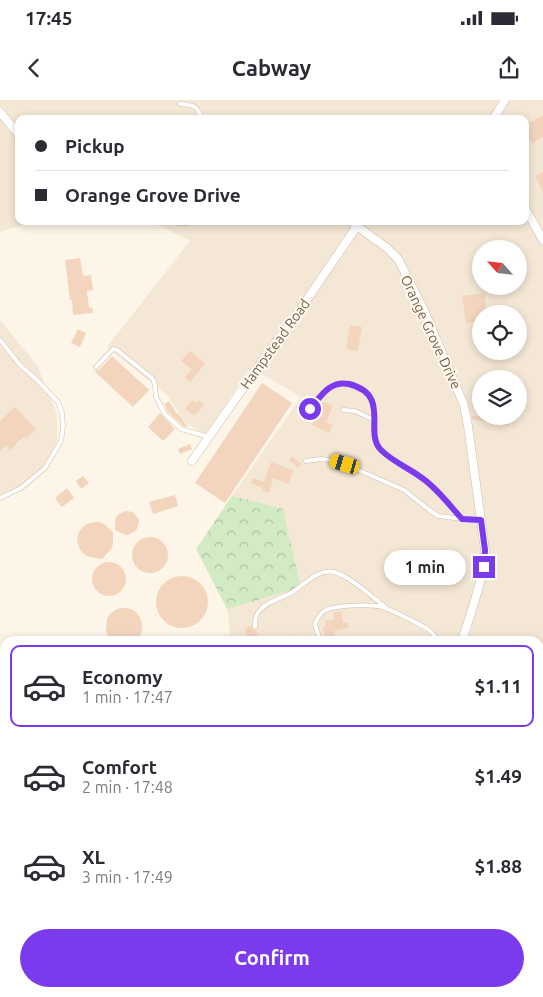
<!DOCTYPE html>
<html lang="en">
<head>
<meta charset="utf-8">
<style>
  body { margin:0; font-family:Ubuntu,sans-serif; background:#f2f2f3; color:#2b2b33; height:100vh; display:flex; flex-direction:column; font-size:19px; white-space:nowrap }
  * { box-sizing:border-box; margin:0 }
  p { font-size:16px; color:#7c7c81 }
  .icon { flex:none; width:28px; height:28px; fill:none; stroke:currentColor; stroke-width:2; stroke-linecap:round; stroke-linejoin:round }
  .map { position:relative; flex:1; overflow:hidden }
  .sheet { position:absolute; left:0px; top:536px; width:544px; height:361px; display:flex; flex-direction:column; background:#fff; border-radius:15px 15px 0 0; box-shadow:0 2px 8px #0003 }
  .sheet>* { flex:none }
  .top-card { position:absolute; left:15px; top:15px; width:514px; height:110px; border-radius:10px; box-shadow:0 2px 8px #0003; display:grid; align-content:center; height:110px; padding:0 20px; background:#fff }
  .needle { width:32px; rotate:297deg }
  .controls { position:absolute; left:472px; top:140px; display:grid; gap:10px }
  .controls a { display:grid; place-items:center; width:55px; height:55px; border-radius:50%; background:#fff; box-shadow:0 2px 8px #0003; font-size:25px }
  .end { position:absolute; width:22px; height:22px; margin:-11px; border:6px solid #7c3aed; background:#fff; box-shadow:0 0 0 2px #fff }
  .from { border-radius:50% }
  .bubble { position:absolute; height:35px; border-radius:18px; background:#fff; box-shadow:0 2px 8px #0003; font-size:16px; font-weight:700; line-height:35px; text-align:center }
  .car { position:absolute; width:15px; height:30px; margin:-15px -8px; border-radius:6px; box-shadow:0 0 4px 1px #0007; background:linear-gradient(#f5c518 24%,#345 0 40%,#f5c518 0 76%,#345 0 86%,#f5c518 0) }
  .top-card b { display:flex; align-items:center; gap:18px; height:48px; font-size:19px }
  .top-card b+b { border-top:1px solid #e1e1e2 }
  .top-card i { width:12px; height:12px; background:#2b2b33 }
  ul { padding:9px 0 0; list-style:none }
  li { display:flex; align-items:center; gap:15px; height:82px; margin:0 10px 8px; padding:0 10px; border:2px solid transparent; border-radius:10px }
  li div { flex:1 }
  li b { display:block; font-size:19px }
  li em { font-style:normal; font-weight:700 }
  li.active { border-color:#7c3aed }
  li>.icon { width:45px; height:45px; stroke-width:1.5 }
  .button { display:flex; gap:10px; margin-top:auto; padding:10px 20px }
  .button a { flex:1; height:58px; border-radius:30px; background:#7c3aed; color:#fff; font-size:20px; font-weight:700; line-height:58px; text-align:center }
  .status { display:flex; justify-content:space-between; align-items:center; height:35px; padding:0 25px; background:#fff; direction:ltr }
  .status svg { height:14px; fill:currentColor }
  header { display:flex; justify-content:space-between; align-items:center; height:65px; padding:0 20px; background:#fff; font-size:22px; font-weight:700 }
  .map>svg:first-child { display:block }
  .residential { fill:#f5e7d5; fill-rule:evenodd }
  .forest { fill:url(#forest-crowns) }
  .building { fill:#f3d5be }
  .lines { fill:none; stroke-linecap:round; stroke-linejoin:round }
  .service-casing { stroke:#cfbdac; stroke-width:5 }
  .minor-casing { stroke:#cfbdac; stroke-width:9 }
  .service { stroke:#fff; stroke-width:4 }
  .minor { stroke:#fff; stroke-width:8 }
  .route { stroke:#7c3aed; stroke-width:6 }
  .labels { text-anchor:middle; stroke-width:4; stroke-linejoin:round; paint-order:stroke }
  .street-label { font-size:14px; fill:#775c4a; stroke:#fff9ee }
</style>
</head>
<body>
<div class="status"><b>17:45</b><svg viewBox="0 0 49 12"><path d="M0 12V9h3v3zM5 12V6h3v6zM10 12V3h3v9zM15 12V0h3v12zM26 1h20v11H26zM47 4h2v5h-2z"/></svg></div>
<header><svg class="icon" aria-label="back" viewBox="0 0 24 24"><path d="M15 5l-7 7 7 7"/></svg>Cabway<svg class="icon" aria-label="share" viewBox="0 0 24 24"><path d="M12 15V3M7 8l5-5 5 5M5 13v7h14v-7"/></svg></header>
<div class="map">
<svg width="543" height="897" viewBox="0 0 543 897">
  <defs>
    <pattern id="forest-crowns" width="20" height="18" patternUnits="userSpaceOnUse" patternTransform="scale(1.25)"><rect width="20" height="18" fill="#d2ebc5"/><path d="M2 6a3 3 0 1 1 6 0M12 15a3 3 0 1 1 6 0" fill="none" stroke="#afc2a2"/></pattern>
  </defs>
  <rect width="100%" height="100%" fill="#fdf5e7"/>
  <path class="residential" d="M0,0H543V897H35L34,893L539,892V541H203L230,534L227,509L301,487L283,410L232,396L301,297L250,267L206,335L186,323L167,295L107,247L190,141L151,121H525V19H19V121H35L0,132ZM481,149H519V186H481ZM481,214H519V251H481ZM481,279H519V316H481Z
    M0,220L37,265L57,314V340L49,368L21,392L0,397Z
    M0,756H5V809L0,795Z"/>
  <path class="forest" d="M232,396L283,409L301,487L227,509L196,449Z"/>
  <path class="building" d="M543,15V37L532,44L525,31V25Z
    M543,72V93L535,76Z
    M80,158L83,176L91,175L93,190L87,191L89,208L92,207L93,213L73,215L72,200H70L65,160Z
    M484,193L487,214H481V221L466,223L462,196Z
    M350,225L362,227L358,251L346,249Z
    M78,229L86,233L80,247L71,243Z
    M190,251L205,264L190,282L185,278L192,269L181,261Z
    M112,256L149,290L133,307L94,271L99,270Z
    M262,283L292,303L225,403L195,383Z
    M192,300L196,303L198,300L204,305L195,316L185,309Z
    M169,301L177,314L178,313L188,327L183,326L168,312L164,304Z
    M323,301L333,306L326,322L333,325L329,333L312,325Z
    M15,307L36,329L26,338L24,336L10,350L6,345L0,351V321Z
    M160,313L175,329L163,341L148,327Z
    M472,316H510L508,326L472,319Z
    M190,344L192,349L180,354L178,349Z
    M292,356L301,364L298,368L289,360Z
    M271,362L293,370L289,384L273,378L269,393L262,391V388L251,383L253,378L264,382Z
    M83,376L89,383L81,389L76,381Z
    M67,388L74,398L62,407L55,398Z
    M175,395L178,406L153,414L149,402Z
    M125,411L133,412L138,418L139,421L137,429L134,432L127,435L123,434L115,430V421L116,417L119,414Z
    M93,422H99L104,424L113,432V444L111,449L102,459L89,457L84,454L80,450L78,444L77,438L79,432L83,427L87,424Z
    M132 455a18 18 0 1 1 36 0a18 18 0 1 1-36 0Z
    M92 479a17 17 0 1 1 34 0a17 17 0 1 1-34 0Z
    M156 502a26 26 0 1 1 52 0a26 26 0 1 1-52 0Z
    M120,508H126L131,509L137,513L140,518L142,524V530L140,536L134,541H114L108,536L106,530L107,519L110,514L115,510Z
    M341,511L343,523L348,522L349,528L334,531L336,541H326L323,527L326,526L325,521L334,519L333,513Z
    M251,526L252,529L256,531L259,541H249L245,528Z
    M295,535L298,541H279Z"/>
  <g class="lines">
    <defs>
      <path id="service" d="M180,4C194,5 197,5 202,19
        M0,240L20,265L38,281L58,302L62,313L63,327L61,341L45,368L21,388L0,398
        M96,267L113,249L117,250L153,279L155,285L156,297L165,314L181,329L209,337
        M310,309C321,296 330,280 349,284C392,295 363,332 381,350C393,362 409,368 422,378C438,389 449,405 462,419
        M343,310L355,311L374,320
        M306,361L321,359L330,360L345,364L404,390L428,409L438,416L481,421
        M255,527C255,520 255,514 261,509C267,502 282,498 291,493C301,487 309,478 319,474C324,471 329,471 334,472C351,477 371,496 385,507
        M320,541L315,524C317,519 320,514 324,511C334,505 371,504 382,507C392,510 402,516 411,520C422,526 432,529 438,541"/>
      <path id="minor" d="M0,12L19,35
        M493,19L505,0
        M525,108L543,140
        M178,121H188
        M350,121L387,148L398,159L424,210L464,305L468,326L485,450C483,482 471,511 462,541
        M192,361L265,257L291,223L357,126
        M539,683L543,685
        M539,838L543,850
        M0,845L5,859
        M16,892L18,897"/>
    </defs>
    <use href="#service" class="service-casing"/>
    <use href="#minor" class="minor-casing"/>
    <use href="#service" class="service"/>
    <use href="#minor" class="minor"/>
  </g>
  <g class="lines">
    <path class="route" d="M310,309C321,296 330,280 349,284C392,295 363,332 381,350C393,362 409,368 422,378C438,389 449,405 462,419L481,420L485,450L484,467"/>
  </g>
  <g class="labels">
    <g class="street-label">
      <text transform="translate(431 232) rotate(65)" y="5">Orange Grove Drive</text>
      <text transform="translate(275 244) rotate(-54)" y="5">Hampstead Road</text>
    </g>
  </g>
</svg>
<div class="controls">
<a><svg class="needle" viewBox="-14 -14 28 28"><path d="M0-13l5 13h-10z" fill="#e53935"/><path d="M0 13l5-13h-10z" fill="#7c7c81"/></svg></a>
<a><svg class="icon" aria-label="locate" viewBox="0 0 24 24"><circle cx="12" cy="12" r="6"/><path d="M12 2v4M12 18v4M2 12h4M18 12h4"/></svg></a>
<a><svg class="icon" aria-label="layers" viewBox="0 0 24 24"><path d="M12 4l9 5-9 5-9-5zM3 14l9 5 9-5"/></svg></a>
</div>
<i class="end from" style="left:310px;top:309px"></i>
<i class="end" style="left:484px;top:467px"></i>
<div class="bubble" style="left:384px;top:450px;width:82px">1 min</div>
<i class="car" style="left:345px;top:364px;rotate:286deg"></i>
<div class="top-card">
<b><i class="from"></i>Pickup</b>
<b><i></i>Orange Grove Drive</b>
</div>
<section class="sheet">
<ul>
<li class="active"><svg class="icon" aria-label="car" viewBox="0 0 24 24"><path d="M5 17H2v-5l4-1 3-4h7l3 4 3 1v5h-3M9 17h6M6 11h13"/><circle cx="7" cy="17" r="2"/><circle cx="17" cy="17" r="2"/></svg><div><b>Economy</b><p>1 min · 17:47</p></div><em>$1.11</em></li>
<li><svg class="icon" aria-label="car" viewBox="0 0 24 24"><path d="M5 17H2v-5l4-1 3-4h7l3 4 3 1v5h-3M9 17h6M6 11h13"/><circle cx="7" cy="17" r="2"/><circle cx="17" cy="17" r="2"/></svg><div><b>Comfort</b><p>2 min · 17:48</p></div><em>$1.49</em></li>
<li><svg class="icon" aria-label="car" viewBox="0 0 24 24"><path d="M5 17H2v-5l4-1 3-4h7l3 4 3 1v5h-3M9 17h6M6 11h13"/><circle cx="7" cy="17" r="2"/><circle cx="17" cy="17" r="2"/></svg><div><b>XL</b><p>3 min · 17:49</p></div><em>$1.88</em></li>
</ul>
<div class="button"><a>Confirm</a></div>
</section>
</div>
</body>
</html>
